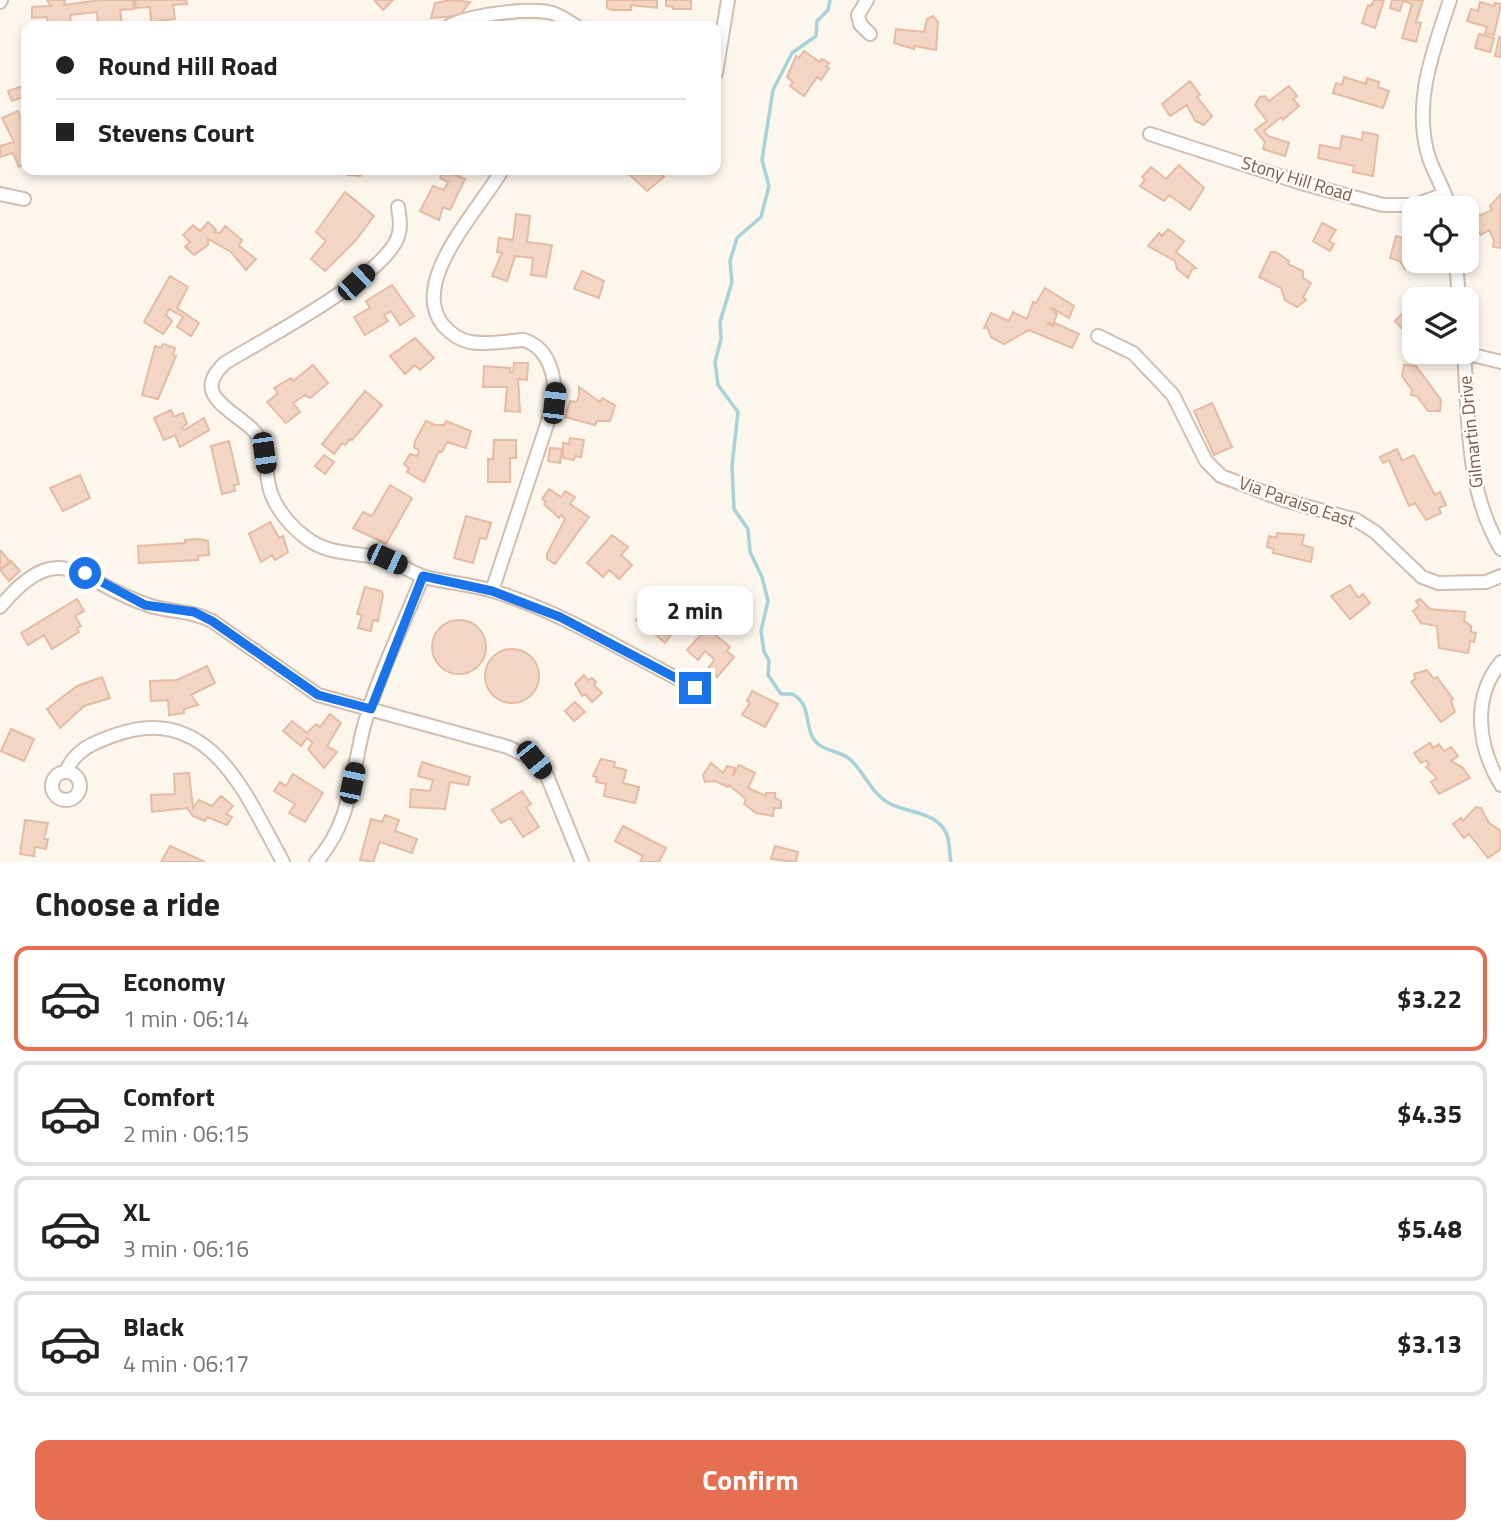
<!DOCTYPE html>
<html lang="en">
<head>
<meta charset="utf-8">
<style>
  body { margin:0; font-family:"Titillium Web",sans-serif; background:#f6f6f6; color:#222; height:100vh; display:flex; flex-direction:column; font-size:26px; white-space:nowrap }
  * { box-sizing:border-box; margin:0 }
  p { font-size:23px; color:#767676 }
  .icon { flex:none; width:38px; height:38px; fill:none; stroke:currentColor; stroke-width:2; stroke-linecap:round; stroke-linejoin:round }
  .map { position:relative; height:862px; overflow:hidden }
  .side { display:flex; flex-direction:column; background:#fff; flex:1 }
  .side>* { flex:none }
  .top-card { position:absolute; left:21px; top:21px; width:700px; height:154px; border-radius:14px; box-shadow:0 4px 10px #0003; display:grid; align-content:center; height:154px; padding:0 35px; background:#fff }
  .fabs { position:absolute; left:1402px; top:196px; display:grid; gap:14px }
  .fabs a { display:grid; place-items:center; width:77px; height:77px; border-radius:14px; background:#fff; box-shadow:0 4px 10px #0003; font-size:35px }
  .end { position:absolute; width:32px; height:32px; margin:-16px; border:9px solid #1a73e8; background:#fff; box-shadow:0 0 0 4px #fff }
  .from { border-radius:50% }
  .bubble { position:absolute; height:49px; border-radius:14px; background:#fff; box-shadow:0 4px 10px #0003; font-size:23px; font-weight:700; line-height:49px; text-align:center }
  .car { position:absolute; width:21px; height:42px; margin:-21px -10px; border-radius:9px; box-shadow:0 0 5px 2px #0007; background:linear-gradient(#222 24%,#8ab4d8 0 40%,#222 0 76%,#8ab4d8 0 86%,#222 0) }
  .top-card b { display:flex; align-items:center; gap:24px; height:66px; font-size:26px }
  .top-card b+b { border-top:2px solid #e0e0e0 }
  .top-card i { width:18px; height:18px; background:#222 }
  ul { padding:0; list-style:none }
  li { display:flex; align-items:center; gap:21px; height:105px; margin:0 14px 10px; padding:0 21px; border:4px solid #e0e0e0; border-radius:14px }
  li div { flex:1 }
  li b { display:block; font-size:26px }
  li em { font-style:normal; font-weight:700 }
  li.active { border-color:#e76f51 }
  li>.icon { width:63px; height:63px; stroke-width:1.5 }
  h2 { padding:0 35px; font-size:32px; line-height:84px }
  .action { display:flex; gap:14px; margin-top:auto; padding:14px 35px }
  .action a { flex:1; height:80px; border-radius:14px; background:#e76f51; color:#fff; font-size:28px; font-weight:700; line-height:80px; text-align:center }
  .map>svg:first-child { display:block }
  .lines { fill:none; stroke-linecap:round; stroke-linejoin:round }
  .stream { stroke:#a5d3da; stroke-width:3.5 }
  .building { fill:#f3d5c3; stroke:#e6bba3; stroke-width:2 }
  .minor-casing { stroke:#d1beb0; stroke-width:16 }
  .minor { stroke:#fff; stroke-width:12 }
  .route { stroke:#1a73e8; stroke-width:9 }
  .labels { text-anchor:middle; stroke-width:5; stroke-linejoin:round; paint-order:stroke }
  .street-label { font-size:18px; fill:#7a5c4d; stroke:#fffaf3 }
</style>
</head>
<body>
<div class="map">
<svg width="1501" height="862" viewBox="0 0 1501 862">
  <rect width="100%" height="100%" fill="#fdf6ec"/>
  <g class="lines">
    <path class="stream" d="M830,0L828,10L817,21L816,36L792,53L773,90L762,160L769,186L761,217L737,238L730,261L732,282L720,322L721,339L715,362L718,385L738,412L732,466L734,509L748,529L750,552L762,577L768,601L761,631L764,652L769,660L768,675L781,694H792C814,705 802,730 818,744C828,752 842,751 852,761C864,773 872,793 887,802C906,814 937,810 947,835C950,842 949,854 951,862"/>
  </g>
  <path class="building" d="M47,0H65L64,5L100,0H133L134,9L120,10L122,24L113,26H98L97,12L70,15L71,26H48L47,17L32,18V7L51,6Z
    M135,0H186L187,4L173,5L175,19L151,22L150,7L136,8Z
    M374,0H393L383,10Z
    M451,0L470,2L459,16L431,18L435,3Z
    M607,0H657V8L631,5V10H613L607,8Z
    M666,0H691V9H673V7L666,6Z
    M1374,0H1384L1375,28L1362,23L1368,5L1371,6Z
    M1392,0H1423L1416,22L1421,23L1416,42L1402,38L1412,4L1403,1L1400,11L1390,8Z
    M1480,2L1494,6L1495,3L1501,4L1494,35L1485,33L1487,27L1467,21L1471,9L1478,11Z
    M933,16L938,22L936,50L914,46V49L894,43L896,29L924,32L927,19Z
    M1479,34L1494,38L1490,52L1475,48Z
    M1499,37L1501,38V57L1495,56Z
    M804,51L820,62L822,59L829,63L826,66L829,68L821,80L817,77L804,96L790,86L793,82L787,77L796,56L799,58Z
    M1344,77L1366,84L1367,78L1379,82L1378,87L1389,91L1383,108L1333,93L1336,83L1342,85Z
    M1190,81L1200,95L1197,97L1212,116L1204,125L1195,121L1187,105L1170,116L1162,104Z
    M26,82V100L23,97L12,101L8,91L26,85Z
    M1289,86L1297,96L1293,99L1299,106L1283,120L1281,117L1264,131L1268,136L1289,143L1285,156L1263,149L1265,142L1255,130L1267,121L1255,105L1260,97L1265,96L1269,101Z
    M18,111L26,131V163L19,167L13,153L0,157V146L14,142L2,118Z
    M1363,132L1378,135L1373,176L1353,172L1354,166L1318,158L1320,145L1340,149L1342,136L1362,140Z
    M1179,165L1204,188L1190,210L1169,195L1164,201L1140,186L1145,180L1142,177L1151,167L1166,179Z
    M349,170H365L360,176L348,175Z
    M444,170L465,179L450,210L443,207L439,220L420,211L433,186L444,190L448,182L440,178Z
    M631,170H657L664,177L647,191L630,175L633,172Z
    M345,192L374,216L355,241L325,271L311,259L326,241L316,232Z
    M1501,194V248L1493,247L1494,240L1489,230L1481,235L1474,223L1479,216L1492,210L1490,206Z
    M516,214L530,216L527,242L552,245L546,277L531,275L533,258L515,256L507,281L492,276L502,253L497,252L499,238L513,240Z
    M208,222L216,230L214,232L220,233L225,226L242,240L239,246L256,259L246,270L231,252L208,239V245L194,255L185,247L190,242L183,235L193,225L200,231Z
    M1322,223L1336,230L1329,241L1334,244L1330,251L1313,241Z
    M1168,229L1184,241L1176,252L1196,268L1192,269L1188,278L1177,269L1175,261L1148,246L1159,233L1162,236Z
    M1396,236L1414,241V261H1425L1422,268L1411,265L1405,269L1400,261L1390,258Z
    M1271,252H1276L1289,261L1288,264L1303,271V278L1311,283L1303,297L1306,300L1297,307L1285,300L1281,288L1259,277Z
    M582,271L604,281L599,298L574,289Z
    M170,276L188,287L177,308L199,323L191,336L177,327L183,317L169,309L166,315L172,321L163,334L144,322Z
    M392,285L414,316L400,325L391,311L384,315L388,321L365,335L354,317L370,308L366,301Z
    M1045,288L1074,306L1069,318L1050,307L1057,314L1053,324L1047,323L1053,326L1055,323L1079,334L1072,348L1029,330L1004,344L991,337L987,327L984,328L991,313L1009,321L1013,312L1027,319L1033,302L1036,303Z
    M1414,308V342L1395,321L1406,310L1411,311Z
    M415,338L434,358L420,370L415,365L405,374L390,356Z
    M163,344L175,348L173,355L176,356L158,399L142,395L155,346L161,348Z
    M514,363H528L527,380L518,379L520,412L505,411L507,387H483L484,366L510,368V372H513Z
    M313,365L328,383L310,398L305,395L293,403L300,412L286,423L267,402L278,393L274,388L291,378L293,381Z
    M1404,365L1416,366L1441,400L1440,411H1428L1417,396L1411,395L1412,390L1402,376Z
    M579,387L600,402L602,398L615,405L610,421H597L595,425L565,417L570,401L576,402L579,397Z
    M365,391L382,405L352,440L350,439L345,445L342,443L334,454L322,444Z
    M1212,403L1232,447L1214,455L1194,411Z
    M171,410L174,417L183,413L187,424L182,427L184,430L204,418L209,430L180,447L175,435L164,440L154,418Z
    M426,421L435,425H444L446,421L471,431L466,448L447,442L442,452L439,451L424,482L407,472L409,469L404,464L410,454L417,456L419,451L414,447L415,441Z
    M570,438L584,440L581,457L575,456L574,460L563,458V443L569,444Z
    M494,440H516V458H510V482H488V459H493Z
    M229,441L239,484L234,485L235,491L222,494L211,446Z
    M550,448L562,449L560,463L548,461Z
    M1397,449L1402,461L1414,455L1435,495L1440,492L1446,505L1439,508L1441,513L1426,520L1415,503L1409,506L1389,460L1383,463L1380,457Z
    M324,455L334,462L325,474L315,466Z
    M80,475L90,498L63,511L50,488Z
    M390,485L412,498L386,544L353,528L363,512L372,516Z
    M549,489L561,497L565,491L575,497L570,504L589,517L555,564L547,559V554L565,519L561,515L559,518L544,504L546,502L542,499Z
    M466,516L491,523L486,539L480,538L473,563L454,558Z
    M270,522L279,538L283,536L288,552L275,560L272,555L261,562L249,534Z
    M1277,533L1304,535L1302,545L1313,548L1311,562L1273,553L1274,549L1267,547L1269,536L1276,538Z
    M612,535L628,547L621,555L632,565L619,579L609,570L603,577L587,563Z
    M199,539L208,541L209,555L198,556V560L139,563L138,546L185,543V540Z
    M1,551L10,562L0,570V552Z
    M11,561L20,571L9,581L0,570Z
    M1350,585L1358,598L1363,594L1370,603L1350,619L1331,596Z
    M365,587L381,591L383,595L378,621L373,620L371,631L358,628L362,615L357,614Z
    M655,596L677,612L673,617L680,623L665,643L656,635L660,630L652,623L647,629L636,620Z
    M77,599L84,611L75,616L81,626L77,628L79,632L52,649L44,635L28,645L21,633Z
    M1420,599L1430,609L1465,612L1464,621L1471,626V632L1476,633L1474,642L1470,641L1468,653L1439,648L1437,626L1421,623L1413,611L1419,606L1416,601Z
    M432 647a27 27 0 1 1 54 0a27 27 0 1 1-54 0Z
    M707,628L730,647L727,651L734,657L717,677L708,668L714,661L713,658L705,651L698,660L687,650Z
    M485 676a27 27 0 1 1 54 0a27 27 0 1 1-54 0Z
    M207,666L215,683L191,695L198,705L184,709V713L169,715L168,700L151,701L150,681L177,680Z
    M1427,670L1434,679L1437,677L1453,699L1451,701L1455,712L1441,722L1411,682L1415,679L1414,674Z
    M584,675L588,680L592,678L596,682L594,685L602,693L592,702L585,694L582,696L575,684Z
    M102,677L110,698L84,706L60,728L47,709L77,686Z
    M752,691L778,704L765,727L742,715L750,703L747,701Z
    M575,702L585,712L574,721L565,711Z
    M330,714L341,723L327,746L337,752L324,768L308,749L313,743L307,738L301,746L283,731L292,721L307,733L316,724L320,727Z
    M11,729L34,739L24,761L1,751Z
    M1430,743L1433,748L1439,744L1444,751L1451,747L1458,756L1451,761L1462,767L1470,778L1439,794L1431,782L1437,778L1426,767L1429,765L1426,760L1421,763L1414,753Z
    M601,759L615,762L614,767L626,770L623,783L639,787L635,803L604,796L606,784L596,782L597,777L593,776Z
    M422,762L470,777L468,785L450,782L445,809L410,807L411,789L430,791L433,780L418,776Z
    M711,763L723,773L727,766L735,768L733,776L739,765L755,773L748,788L766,796V793H775V798L781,801V808H774L773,816L756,813L744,804L746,799L729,785L728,787L715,781L705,782L703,775Z
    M189,773L193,808L199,800L212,806L221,796L233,806L226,814L232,817L227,825L207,817L205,821L193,816L187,808L152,812L151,795L175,794L174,774Z
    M293,774L323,793L305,822L289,813L295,804L274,791L280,782L286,786Z
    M522,791L531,804L526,807L539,827L523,837L510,818L501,823L492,810Z
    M1476,807L1481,808L1489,823L1501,831V849L1488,858L1469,834L1464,838L1453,824L1461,818L1463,821Z
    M385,815L399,820L395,831L417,839L412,853L380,842L373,862L360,860L371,819L382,822Z
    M25,820L48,823L44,839H48L46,849L35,847L34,856L20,854Z
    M623,826L666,848L659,862H640L643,856L615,841Z
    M170,846L205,862H161Z
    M775,846L798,852L796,862L771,859Z"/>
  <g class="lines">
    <defs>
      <path id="minor" d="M867,0L858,15L860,24L870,34
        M1450,0C1433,51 1412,104 1429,158C1435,175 1445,191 1450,208
        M0,2L1,0
        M449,26C469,15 529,7 552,13C560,15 569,22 576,26
        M716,73L728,0
        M1150,134L1301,183L1383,205H1415L1445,194
        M0,194L24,199
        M398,207C400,219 402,231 395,243C373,282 266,338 225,363C190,395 232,409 253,430C267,443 265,468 269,486C273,505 289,525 305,537C328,556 359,552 386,559C400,563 411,573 425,577C447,583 471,584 493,591C564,613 629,654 695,688
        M1456,261L1459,299
        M1098,336L1133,353L1173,395L1206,461L1221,476L1284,500L1356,520L1375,532L1422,577L1438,583L1486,582L1501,576
        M1464,352C1469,418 1465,490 1501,549
        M1464,353L1501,362
        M492,591L554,403C556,379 551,349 524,340C507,341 487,345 470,342C459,340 451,334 443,325C408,282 480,209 502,170
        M0,607C60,534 80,582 145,604C168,613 188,609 212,621L318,695L508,747L534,760L547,776L582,862
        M1501,662C1471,698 1478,747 1501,785
        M66,771C76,749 93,743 115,735C211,701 246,796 283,862
        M52 786a14 14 0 1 1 28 0a14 14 0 1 1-28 0Z
        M316,862C353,821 351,772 365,722C379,674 404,623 423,576"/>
    </defs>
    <use href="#minor" class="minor-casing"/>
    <use href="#minor" class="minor"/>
  </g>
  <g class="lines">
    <path class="route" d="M85,573L145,605L194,612L212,621L318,695L371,709L423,576L492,591L560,617L695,688"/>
  </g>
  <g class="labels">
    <g class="street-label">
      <text transform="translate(1297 179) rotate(17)" y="6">Stony Hill Road</text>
      <text transform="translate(1471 432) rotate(-96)" y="6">Gilmartin Drive</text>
      <text transform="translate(1297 502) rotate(19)" y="6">Via Paraiso East</text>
    </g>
  </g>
</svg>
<div class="fabs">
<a><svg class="icon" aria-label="locate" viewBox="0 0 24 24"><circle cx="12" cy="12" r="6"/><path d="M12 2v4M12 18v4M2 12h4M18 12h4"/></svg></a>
<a><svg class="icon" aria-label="layers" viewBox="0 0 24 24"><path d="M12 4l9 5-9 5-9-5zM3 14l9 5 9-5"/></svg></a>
</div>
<i class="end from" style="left:85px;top:573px"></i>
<i class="end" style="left:695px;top:688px"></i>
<div class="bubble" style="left:637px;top:586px;width:116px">2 min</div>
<i class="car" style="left:356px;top:282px;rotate:47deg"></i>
<i class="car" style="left:554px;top:403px;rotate:6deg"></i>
<i class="car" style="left:264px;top:453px;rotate:172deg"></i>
<i class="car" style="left:387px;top:559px;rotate:115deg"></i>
<i class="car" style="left:534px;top:760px;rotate:141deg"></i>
<i class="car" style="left:352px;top:783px;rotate:12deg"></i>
<div class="top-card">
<b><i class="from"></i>Round Hill Road</b>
<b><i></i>Stevens Court</b>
</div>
</div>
<section class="side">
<h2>Choose a ride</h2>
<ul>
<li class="active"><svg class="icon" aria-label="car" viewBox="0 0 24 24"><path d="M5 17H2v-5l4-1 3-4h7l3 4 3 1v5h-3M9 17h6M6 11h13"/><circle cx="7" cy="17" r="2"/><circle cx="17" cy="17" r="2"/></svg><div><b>Economy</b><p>1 min · 06:14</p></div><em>$3.22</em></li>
<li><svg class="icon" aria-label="car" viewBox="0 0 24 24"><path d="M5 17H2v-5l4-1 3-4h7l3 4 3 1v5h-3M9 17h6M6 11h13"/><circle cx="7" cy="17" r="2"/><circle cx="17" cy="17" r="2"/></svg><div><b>Comfort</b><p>2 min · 06:15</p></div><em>$4.35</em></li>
<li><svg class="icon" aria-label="car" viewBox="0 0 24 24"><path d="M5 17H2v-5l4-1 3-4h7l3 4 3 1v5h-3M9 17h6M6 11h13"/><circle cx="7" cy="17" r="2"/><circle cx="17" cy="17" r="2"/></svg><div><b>XL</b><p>3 min · 06:16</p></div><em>$5.48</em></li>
<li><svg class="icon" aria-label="car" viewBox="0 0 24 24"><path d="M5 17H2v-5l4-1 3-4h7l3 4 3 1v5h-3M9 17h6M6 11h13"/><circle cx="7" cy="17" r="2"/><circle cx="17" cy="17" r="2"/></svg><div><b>Black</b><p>4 min · 06:17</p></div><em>$3.13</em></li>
</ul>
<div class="action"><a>Confirm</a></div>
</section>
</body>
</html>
